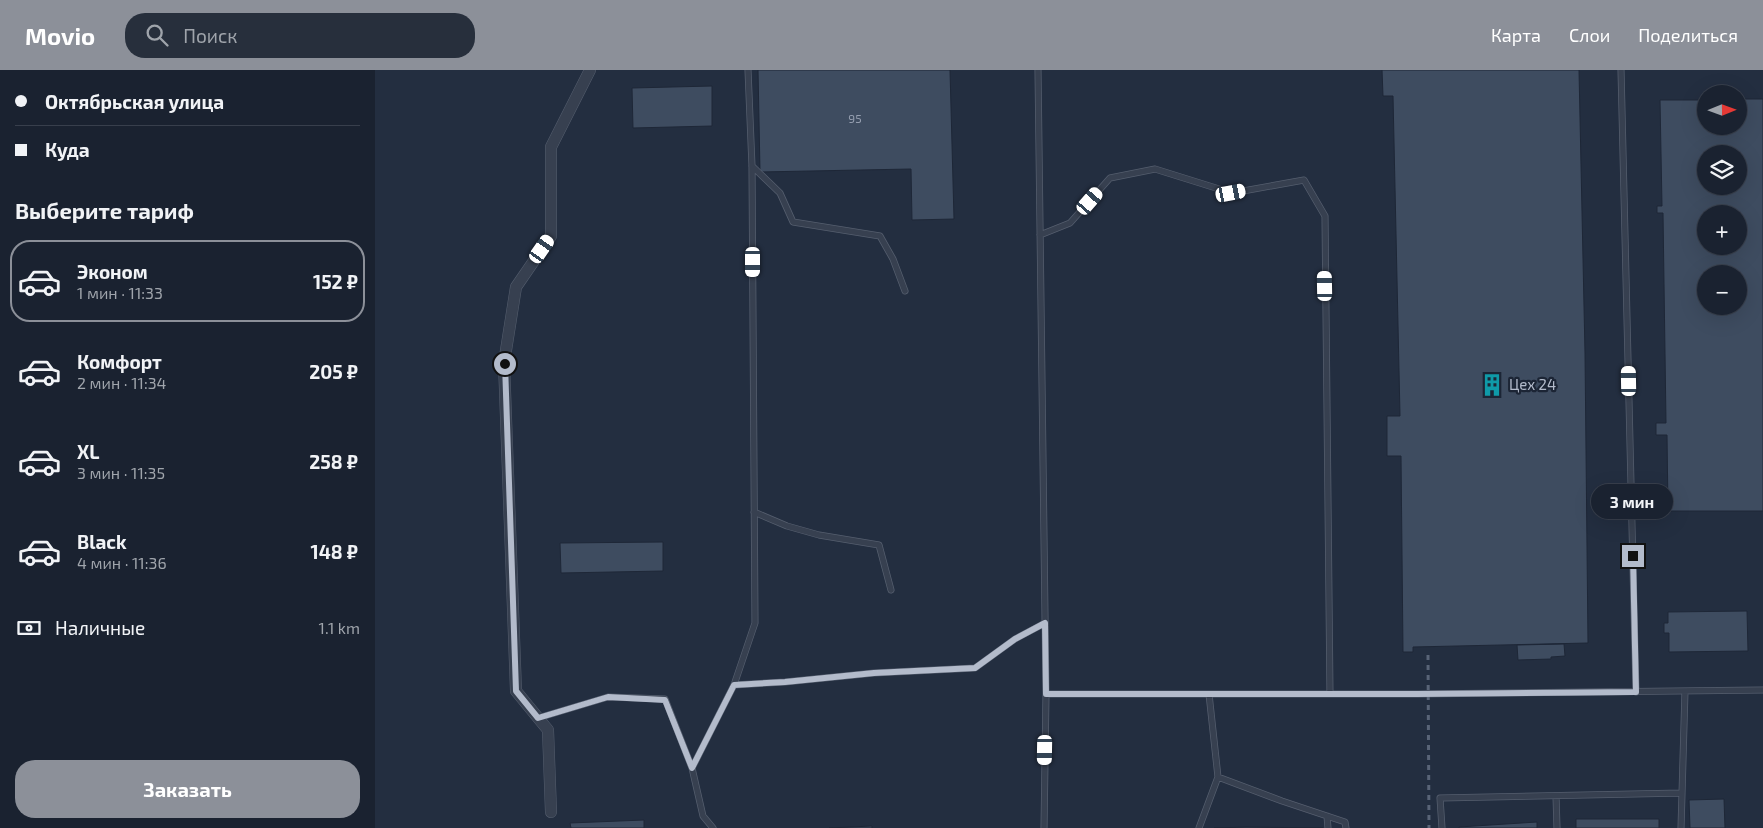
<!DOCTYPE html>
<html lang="ru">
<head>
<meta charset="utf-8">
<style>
  body { margin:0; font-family:"Exo 2",sans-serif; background:#272f3c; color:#f1f3f6; height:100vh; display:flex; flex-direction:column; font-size:19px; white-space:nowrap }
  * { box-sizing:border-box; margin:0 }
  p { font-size:16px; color:#9fa4ab }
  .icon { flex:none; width:28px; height:28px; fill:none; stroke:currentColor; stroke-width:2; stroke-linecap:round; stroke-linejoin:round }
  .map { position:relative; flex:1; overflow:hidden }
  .details { display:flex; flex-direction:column; background:#1a2230; width:375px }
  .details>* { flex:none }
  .hud { display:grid; align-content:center; height:110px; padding:0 15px; background:#1a2230 }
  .needle { width:32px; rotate:89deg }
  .buttons { position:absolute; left:1322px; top:15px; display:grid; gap:10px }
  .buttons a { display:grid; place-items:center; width:50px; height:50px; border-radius:50%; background:#1a2230; box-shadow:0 5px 20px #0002,0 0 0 1px #383f4c; font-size:25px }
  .end { position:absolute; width:22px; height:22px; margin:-11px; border:6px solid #b3bbcb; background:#111; box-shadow:0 0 0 2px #111 }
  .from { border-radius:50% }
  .bubble { position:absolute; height:35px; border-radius:18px; background:#1a2230; box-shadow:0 5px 20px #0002,0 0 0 1px #383f4c; font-size:16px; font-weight:700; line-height:35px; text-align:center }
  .car { position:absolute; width:15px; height:30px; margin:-15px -8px; border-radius:6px; box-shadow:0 0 4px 1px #0007; background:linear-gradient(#fff 24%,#345 0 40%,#fff 0 76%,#345 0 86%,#fff 0) }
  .hud b { display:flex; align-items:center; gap:18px; height:48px; font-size:19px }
  .hud b+b { border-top:1px solid #383f4c }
  .hud i { width:12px; height:12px; background:#f1f3f6 }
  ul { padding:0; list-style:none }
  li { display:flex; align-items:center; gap:15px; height:82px; margin:0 10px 8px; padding:0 5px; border:2px solid transparent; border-radius:20px }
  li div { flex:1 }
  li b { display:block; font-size:19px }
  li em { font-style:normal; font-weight:700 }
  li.current { border-color:#8c9099 }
  li>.icon { width:45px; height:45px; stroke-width:1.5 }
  h2 { padding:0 15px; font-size:22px; line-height:60px }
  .pay { display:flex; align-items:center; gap:12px; height:55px; padding:0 15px; font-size:19px }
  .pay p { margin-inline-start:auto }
  .primary-button { display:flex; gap:10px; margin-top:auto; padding:10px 15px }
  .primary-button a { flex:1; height:58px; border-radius:20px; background:#8c9099; color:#fff; font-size:20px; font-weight:700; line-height:58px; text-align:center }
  header { display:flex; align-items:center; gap:30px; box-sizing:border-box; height:70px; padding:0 25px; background:#8c9099; color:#fff }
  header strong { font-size:24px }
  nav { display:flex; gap:28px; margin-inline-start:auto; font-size:18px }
  .search { width:350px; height:45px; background:#272f3c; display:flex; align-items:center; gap:12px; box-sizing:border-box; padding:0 18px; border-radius:20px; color:#9fa4ab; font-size:19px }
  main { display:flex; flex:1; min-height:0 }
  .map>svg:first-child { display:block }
  .building { fill:#3e4c60; stroke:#1e2737; fill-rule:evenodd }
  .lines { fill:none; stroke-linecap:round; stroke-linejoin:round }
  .lane-casing { stroke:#555e6e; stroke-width:7 }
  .street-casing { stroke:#555e6e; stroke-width:12 }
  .lane { stroke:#374050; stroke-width:5.5 }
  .street { stroke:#374050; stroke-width:11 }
  .rail { stroke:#596477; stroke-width:3; stroke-dasharray:5 5; stroke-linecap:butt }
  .route { stroke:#b3bbcb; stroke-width:6 }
  .labels { text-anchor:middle; stroke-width:4.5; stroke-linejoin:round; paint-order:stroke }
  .number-label { font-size:12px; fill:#969fb0 }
  .poi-label { font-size:15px; fill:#b3bbcb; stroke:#1c2535; text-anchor:start }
</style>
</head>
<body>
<header>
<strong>Movio</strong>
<div class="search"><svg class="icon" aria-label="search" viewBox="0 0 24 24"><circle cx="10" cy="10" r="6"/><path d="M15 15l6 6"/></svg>Поиск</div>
<nav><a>Карта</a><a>Слои</a><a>Поделиться</a></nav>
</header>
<main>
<section class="details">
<div class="hud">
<b><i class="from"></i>Октябрьская улица</b>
<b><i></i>Куда</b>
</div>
<h2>Выберите тариф</h2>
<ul>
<li class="current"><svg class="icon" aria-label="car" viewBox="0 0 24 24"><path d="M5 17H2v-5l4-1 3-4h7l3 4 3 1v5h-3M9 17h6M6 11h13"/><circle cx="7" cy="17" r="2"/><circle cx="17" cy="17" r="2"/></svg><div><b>Эконом</b><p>1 мин · 11:33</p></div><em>152 ₽</em></li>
<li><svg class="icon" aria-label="car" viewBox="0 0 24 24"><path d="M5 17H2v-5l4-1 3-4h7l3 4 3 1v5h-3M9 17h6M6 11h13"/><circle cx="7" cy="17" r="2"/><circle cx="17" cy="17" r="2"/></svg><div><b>Комфорт</b><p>2 мин · 11:34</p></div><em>205 ₽</em></li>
<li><svg class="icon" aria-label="car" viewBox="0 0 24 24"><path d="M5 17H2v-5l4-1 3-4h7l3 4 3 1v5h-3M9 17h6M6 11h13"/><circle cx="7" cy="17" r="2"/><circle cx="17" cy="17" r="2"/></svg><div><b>XL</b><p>3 мин · 11:35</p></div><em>258 ₽</em></li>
<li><svg class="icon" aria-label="car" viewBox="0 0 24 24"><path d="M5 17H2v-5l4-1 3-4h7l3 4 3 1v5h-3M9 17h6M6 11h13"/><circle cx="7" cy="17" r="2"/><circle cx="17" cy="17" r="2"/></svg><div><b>Black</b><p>4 мин · 11:36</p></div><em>148 ₽</em></li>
</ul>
<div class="pay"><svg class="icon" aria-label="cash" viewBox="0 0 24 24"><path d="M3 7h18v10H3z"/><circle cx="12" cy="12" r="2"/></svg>Наличные<p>1.1 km</p></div>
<div class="primary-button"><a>Заказать</a></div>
</section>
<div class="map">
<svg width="1388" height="758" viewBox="0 0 1388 758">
  <rect width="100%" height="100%" fill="#232e40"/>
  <path class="building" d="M383,0H575L579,149L537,150L536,99L385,102Z
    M1007,0H1204L1210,283L1213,573L1038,577V582H1028L1026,386H1012V346H1025L1018,26H1008Z
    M337,16V56L258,58L257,18Z
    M1364,29H1388V441H1293L1292,365H1281V353H1291L1288,143H1282V136H1287L1285,30H1331V56H1364ZM1331,84H1364V116H1331ZM1331,144H1364V176H1331ZM1331,204H1364V236H1331Z
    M288,472V501L186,503L185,473Z
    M1372,541L1373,581L1294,582V563H1289V553H1293V542Z
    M1189,574L1190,586L1176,587V589L1143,590L1142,575Z
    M1349,729L1350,758H1315L1314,730Z
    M1201,749H1284V758H1201Z
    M269,750V758H196L195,753Z
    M1162,752V758H1084V757Z
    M497,756V758H454Z
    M871,757L948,758H839Z"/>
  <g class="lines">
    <defs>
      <path id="lane" d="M663,0L671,624L669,758
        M1246,0L1261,622
        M377,96L405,123L418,152L505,166L518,189L530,221
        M665,165L695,153L735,108L780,99L857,123L929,110L950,146L955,624
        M379,442L412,456L444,465L504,475L516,520
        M359,615L410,612L499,603L600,598L640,569L670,553
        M671,624H1043L1388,620
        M834,624L843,707L907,731L970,752L971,758
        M163,648L233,627L290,629L317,698L359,615L380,553L377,96L373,0
        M317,698L328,746L338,758
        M1181,726L1182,758
        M952,746L953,758
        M824,758L843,707
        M1067,758L1065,728L1307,723
        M1306,758L1310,621"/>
      <path id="street" d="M176,742L173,660L141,621L129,293L141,217L176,166V77L215,0"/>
    </defs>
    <use href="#lane" class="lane-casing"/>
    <use href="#street" class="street-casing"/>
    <use href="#lane" class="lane"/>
    <use href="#street" class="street"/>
    <path class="rail" d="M1053,585L1054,758"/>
  </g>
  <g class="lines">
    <path class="route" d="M130,294L141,621L163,648L233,627L290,630L317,698L359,615L410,612L499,603L600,598L640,569L670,553L671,624H1043L1261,622L1258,486"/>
  </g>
  <defs>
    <symbol id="building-bare" viewBox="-9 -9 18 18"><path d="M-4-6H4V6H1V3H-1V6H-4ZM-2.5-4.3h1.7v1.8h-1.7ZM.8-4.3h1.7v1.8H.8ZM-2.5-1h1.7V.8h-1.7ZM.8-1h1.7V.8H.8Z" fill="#0f9aa8" stroke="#1c2535" stroke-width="2.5" paint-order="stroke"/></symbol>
  </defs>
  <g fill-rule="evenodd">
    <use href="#building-bare" x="1101" y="299" width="32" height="32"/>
  </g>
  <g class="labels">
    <g class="number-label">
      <text x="480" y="53">95</text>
    </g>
    <g class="poi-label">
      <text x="1134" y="320">Цех 24</text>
    </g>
  </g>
</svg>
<div class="buttons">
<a><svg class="needle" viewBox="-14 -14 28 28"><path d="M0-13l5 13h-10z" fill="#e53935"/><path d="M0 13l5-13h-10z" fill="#9fa4ab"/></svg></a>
<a><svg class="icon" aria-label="layers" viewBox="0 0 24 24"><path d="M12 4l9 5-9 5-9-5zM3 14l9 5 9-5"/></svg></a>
<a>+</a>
<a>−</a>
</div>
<i class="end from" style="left:130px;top:294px"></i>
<i class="end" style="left:1258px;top:486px"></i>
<div class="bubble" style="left:1216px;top:414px;width:82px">3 мин</div>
<i class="car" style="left:856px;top:123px;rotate:79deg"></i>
<i class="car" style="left:715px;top:131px;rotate:41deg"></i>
<i class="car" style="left:167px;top:179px;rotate:35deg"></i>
<i class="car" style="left:378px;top:192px;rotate:180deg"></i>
<i class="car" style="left:950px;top:216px;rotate:359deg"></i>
<i class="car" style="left:1254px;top:311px;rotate:359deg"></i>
<i class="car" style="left:670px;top:680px;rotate:181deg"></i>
</div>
</main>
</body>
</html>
